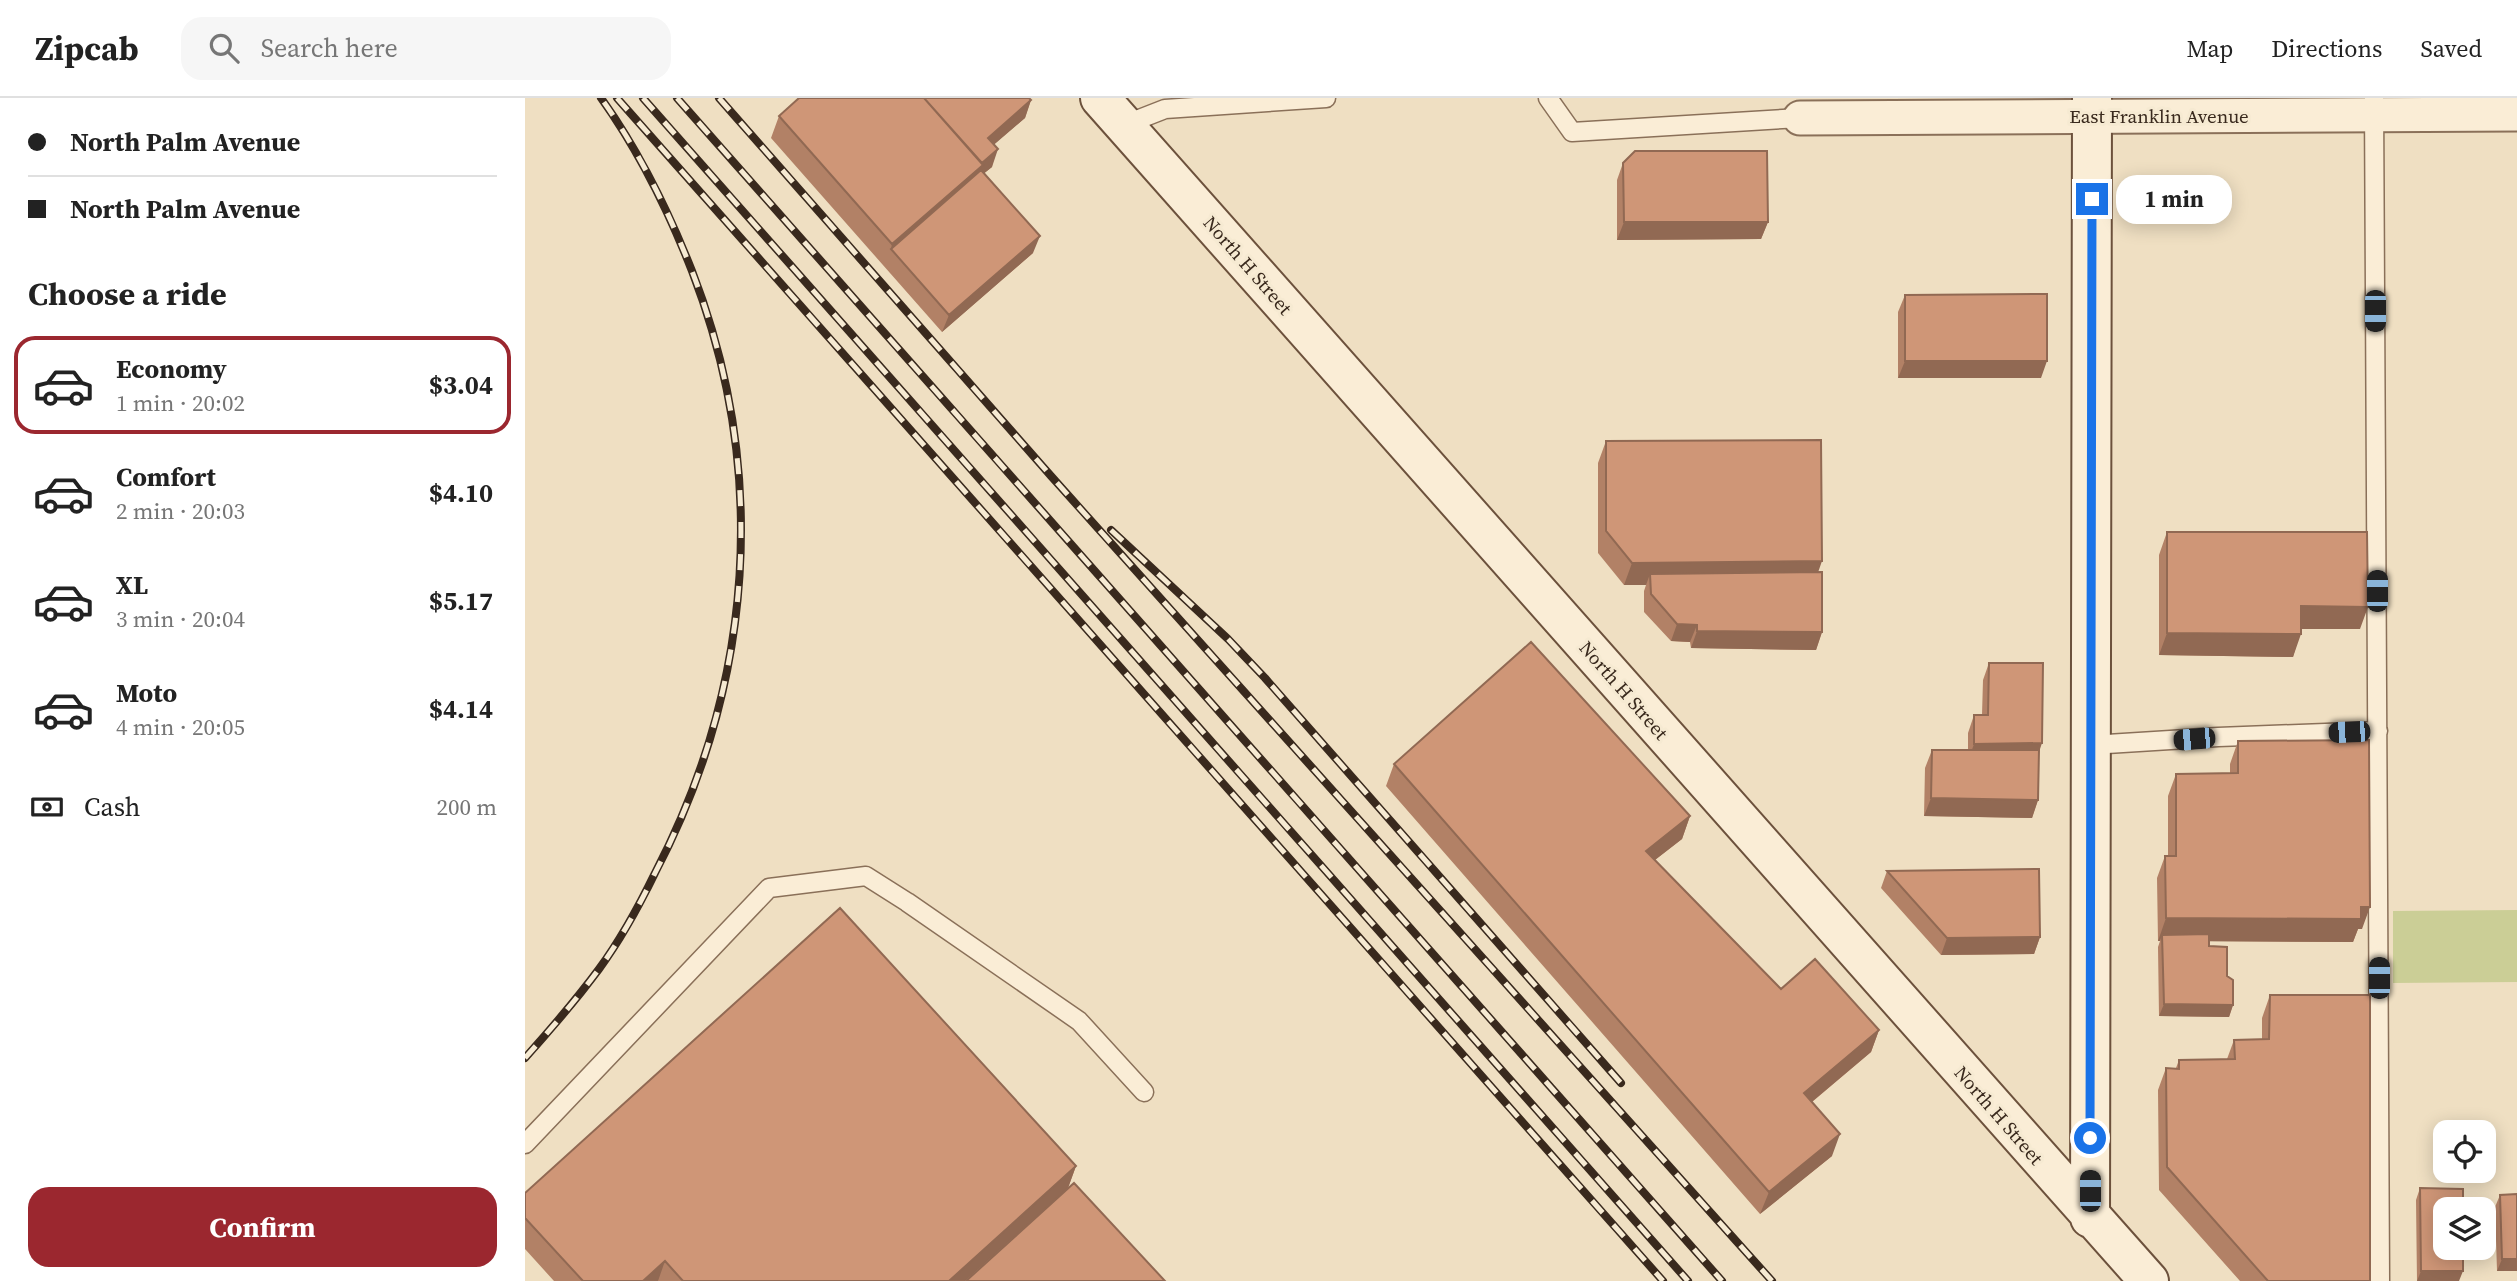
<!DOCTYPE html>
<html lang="en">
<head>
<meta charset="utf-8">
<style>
  body { margin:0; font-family:"Source Serif 4",serif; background:#f6f6f6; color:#222; height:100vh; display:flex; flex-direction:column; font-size:26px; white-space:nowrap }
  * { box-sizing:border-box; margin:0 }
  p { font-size:23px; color:#767676 }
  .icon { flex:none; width:38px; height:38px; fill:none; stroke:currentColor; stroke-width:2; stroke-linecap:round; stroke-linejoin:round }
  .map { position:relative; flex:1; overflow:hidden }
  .drawer { display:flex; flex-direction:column; background:#fff; width:525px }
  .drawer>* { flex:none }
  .hud { display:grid; align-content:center; height:154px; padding:0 28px; background:#fff }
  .controls { position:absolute; left:1908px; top:1022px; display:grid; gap:14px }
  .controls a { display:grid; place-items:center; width:63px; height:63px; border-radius:14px; background:#fff; box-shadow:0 4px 18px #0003; font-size:35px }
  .end { position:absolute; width:32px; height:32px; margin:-16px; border:9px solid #1a73e8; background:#fff; box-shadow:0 0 0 4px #fff }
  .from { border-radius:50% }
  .bubble { position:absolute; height:49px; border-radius:21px; background:#fff; box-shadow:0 4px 18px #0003; font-size:23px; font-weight:700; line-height:49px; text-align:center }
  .car { position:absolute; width:21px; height:42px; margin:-21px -10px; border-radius:9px; box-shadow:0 0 5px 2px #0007; background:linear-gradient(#222 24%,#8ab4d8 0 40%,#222 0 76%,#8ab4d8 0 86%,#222 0) }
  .hud b { display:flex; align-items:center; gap:24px; height:66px; font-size:26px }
  .hud b+b { border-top:2px solid #e0e0e0 }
  .hud i { width:18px; height:18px; background:#222 }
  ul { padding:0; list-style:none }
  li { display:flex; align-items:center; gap:21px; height:98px; margin:0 14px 10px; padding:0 14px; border:4px solid transparent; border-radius:21px }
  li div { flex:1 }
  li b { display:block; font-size:26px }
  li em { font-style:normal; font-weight:700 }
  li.current { border-color:#9b272f }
  li>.icon { width:63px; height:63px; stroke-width:1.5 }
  h2 { padding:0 28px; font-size:32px; line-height:84px }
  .pay { display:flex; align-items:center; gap:18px; height:77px; padding:0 28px; font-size:26px }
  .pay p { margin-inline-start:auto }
  .cta { display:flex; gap:14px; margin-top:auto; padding:14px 28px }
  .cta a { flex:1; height:80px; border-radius:21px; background:#9b272f; color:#fff; font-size:28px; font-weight:700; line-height:80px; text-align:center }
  header { display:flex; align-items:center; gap:42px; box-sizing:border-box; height:98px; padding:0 35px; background:#fff; border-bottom:2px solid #e0e0e0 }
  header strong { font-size:33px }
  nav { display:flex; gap:38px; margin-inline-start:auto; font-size:24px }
  .search { width:490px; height:63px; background:#f6f6f6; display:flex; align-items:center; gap:18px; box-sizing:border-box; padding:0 24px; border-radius:21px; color:#767676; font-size:26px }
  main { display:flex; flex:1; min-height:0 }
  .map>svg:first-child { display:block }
  .green { fill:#cbce96 }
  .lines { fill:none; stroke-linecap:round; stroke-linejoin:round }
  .lane-casing { stroke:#8a7059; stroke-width:21 }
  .street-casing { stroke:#8a7059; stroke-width:37 }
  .secondary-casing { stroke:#6c513c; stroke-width:42 }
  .lane { stroke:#faedd6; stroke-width:18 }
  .street { stroke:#faedd6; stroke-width:33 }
  .secondary { stroke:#faedd6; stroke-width:38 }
  .rail-casing { stroke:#39291d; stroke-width:8 }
  .rail { stroke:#f6ead2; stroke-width:5; stroke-dasharray:16; stroke-linecap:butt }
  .wall { fill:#b28166 }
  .shaded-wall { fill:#916953 }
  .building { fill:#cf9677; stroke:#916953; stroke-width:2 }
  .route { stroke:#1a73e8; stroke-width:9 }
  .labels { text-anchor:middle; stroke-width:6; stroke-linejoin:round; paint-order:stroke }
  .street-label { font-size:19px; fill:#39291d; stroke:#f6ead2 }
</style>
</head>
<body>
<header>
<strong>Zipcab</strong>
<div class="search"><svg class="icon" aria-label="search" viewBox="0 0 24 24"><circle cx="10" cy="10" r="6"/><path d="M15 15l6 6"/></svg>Search here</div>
<nav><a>Map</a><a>Directions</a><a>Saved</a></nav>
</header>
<main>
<section class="drawer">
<div class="hud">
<b><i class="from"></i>North Palm Avenue</b>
<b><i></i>North Palm Avenue</b>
</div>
<h2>Choose a ride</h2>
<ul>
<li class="current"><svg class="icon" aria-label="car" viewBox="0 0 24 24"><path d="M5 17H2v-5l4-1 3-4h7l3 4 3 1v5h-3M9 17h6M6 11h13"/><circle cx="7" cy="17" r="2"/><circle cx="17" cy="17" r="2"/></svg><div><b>Economy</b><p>1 min · 20:02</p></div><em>$3.04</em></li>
<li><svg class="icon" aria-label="car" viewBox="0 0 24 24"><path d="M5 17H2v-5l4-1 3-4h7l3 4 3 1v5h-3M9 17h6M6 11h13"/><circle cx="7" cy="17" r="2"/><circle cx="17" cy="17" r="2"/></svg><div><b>Comfort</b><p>2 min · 20:03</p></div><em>$4.10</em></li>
<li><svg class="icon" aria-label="car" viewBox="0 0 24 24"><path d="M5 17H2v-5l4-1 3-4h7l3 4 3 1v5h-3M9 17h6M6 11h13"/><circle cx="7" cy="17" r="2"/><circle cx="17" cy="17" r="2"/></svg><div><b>XL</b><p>3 min · 20:04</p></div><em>$5.17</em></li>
<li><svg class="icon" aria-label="car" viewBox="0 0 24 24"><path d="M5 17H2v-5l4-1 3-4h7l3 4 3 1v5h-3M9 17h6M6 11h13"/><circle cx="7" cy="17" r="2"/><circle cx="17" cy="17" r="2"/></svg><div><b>Moto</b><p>4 min · 20:05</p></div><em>$4.14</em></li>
</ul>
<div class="pay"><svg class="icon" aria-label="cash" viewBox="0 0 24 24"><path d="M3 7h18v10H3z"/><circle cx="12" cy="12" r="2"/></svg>Cash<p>200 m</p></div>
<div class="cta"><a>Confirm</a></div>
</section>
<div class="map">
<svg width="1992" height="1183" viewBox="0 0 1992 1183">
  <rect width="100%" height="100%" fill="#efdfc2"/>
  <path class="green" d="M1992,812V884L1868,885V813Z"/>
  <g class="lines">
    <defs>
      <path id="lane" d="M1023,0L1047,34L1275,20
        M1849,0L1855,1183
        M599,27L640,11L801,0
        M1566,647L1693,639L1853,633
        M0,1046L244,790L341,778L382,804L554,923L619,994"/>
      <path id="street" d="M1275,20L1992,16"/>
      <path id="secondary" d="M575,0L1624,1183
        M1565,1120L1567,0"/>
    </defs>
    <use href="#lane" class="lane-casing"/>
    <use href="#street" class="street-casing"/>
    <use href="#secondary" class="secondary-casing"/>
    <use href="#lane" class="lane"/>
    <use href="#street" class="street"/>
    <use href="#secondary" class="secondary"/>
    <defs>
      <path id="rail" d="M92,0L1138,1183
        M118,0L1163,1183
        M152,0L1197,1183
        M194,0L526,378L1247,1183
        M586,432L703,541L740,580L1096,985
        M0,960C26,931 51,902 74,871C96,841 114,808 130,775C229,585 244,373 167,173C143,112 114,53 76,0"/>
    </defs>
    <use href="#rail" class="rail-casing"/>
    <use href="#rail" class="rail"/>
  </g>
  <path class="wall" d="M506,2L500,20L469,46L467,69L459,75L508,155L417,234L246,40L254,18Z
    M1098,65L1243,124L1236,141L1092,142V82Z
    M1380,197L1516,280H1373V214Z
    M1081,343L1293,474L1297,534L1291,552L1166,550L1165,544L1146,543L1119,514V493L1121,487H1099L1073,455V365Z
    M1642,434L1835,531H1776L1768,559L1634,557V457Z
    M1464,565L1514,656L1513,702L1507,720L1399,718L1400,670L1407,652H1443V635L1449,617H1457L1458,582Z
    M1713,643L1837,831H1833L1828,844L1684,843V848L1702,878L1708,907L1704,919L1634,918L1633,849L1635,843H1633L1632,780L1640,758H1643V698L1651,676L1705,675V666Z
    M869,666L1165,718L1157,741L1130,762L1256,891L1354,932L1346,954L1287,1004L1307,1058L1235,1116L861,688Z
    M1362,773L1515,839L1509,856L1416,857L1356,790Z
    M1745,897L1845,1183H1715L1634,1092L1633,992L1641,970H1651L1654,962L1702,961L1709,942L1737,941V920Z
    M551,1068L543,1090L440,1183H29L0,1151V1095Z
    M1895,1090L1934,1183H1892L1891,1102Z
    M1975,1097L1992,1173H1972L1970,1109Z"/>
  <path class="shaded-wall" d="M506,2L500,20L457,57L463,40Z
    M473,51L467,69L366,151L367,146Z
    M1099,124H1243L1236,141L1092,142Z
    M515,138L508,155L417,234L424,217Z
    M1380,263H1522L1516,280H1373Z
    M1297,463L1289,486L1125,476L1121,487H1099L1107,465Z
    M1776,508L1843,509L1835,531H1768Z
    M1152,526L1172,527L1165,544L1146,543Z
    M1172,533L1297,534L1291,552L1166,550Z
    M1642,535L1776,536L1768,559L1634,557Z
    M1517,645L1511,663H1443L1449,646Z
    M1406,700L1513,702L1507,720L1399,718Z
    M1165,718L1157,741L1113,775L1121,753Z
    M1836,809H1845L1837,831H1833L1828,844L1638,843L1637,837L1635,843H1633L1641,820Z
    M1515,839L1509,856L1416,857L1422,840Z
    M1639,906L1708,907L1704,919L1634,918Z
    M1354,932L1346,954L1270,1018L1279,995Z
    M1315,1036L1307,1058L1235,1116L1244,1094Z
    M551,1068L543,1090L440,1183H424Z
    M1977,1161H1992V1173H1972Z
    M140,1163L133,1183H118Z
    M1896,1173H1938L1934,1183H1892Z"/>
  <path class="building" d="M274,0H399L458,67L367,146L254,18Z
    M399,0H504L506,2L463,40L473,51L457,65Z
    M1110,53H1242L1243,124H1099L1098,65Z
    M456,72L515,138L424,217L366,151Z
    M1522,196V263H1380V197Z
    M1296,342L1297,463L1107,465L1081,433V343Z
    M1642,434H1842L1843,509L1776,508V536L1642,535Z
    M1297,474V534L1172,533V527L1152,526L1126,496L1125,476Z
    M1006,544L1165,718L1121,753L1256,891L1290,861L1354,932L1279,995L1315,1036L1244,1094L869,666Z
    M1464,565H1518L1517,645L1449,646V617H1463Z
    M1844,642L1845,809H1836V821L1641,820L1640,758H1651V676L1713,675V643Z
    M1407,652H1514L1513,702L1406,700Z
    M1514,771L1515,839L1422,840L1362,773Z
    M315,810L551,1068L424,1183H158L140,1163L118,1183H58L0,1120V1095Z
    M1684,836V848L1702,849V878L1708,882V907L1639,906L1637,837Z
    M1745,897H1845V1183H1743L1642,1069L1641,970L1654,971V962L1710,961L1709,942L1744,941Z
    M549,1085L640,1183H441Z
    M1895,1090L1938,1091V1111H1920V1150H1938V1173H1896Z
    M1992,1096V1161H1977L1975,1097Z"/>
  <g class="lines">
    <path class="route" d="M1565,1040L1567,101"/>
  </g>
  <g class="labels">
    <g class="street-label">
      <text x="1634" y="25">East Franklin Avenue</text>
      <text transform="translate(723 167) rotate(49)" y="7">North H Street</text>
      <text transform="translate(1099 592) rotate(49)" y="7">North H Street</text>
      <text transform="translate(1474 1017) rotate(49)" y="7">North H Street</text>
    </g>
  </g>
</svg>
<div class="controls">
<a><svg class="icon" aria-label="locate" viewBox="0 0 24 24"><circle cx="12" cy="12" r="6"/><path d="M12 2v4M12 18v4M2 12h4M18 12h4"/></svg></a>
<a><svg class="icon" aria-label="layers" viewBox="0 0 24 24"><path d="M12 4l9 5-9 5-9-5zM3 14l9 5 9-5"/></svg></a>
</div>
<i class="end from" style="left:1565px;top:1040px"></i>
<i class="end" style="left:1567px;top:101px"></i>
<div class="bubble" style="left:1591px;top:77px;width:116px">1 min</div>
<i class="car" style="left:1850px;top:213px;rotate:180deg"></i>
<i class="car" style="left:1852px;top:493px;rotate:0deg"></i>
<i class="car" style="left:1824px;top:634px;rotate:268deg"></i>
<i class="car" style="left:1669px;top:641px;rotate:265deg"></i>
<i class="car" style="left:1854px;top:880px;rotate:0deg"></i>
<i class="car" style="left:1565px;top:1093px;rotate:0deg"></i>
</div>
</main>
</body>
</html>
